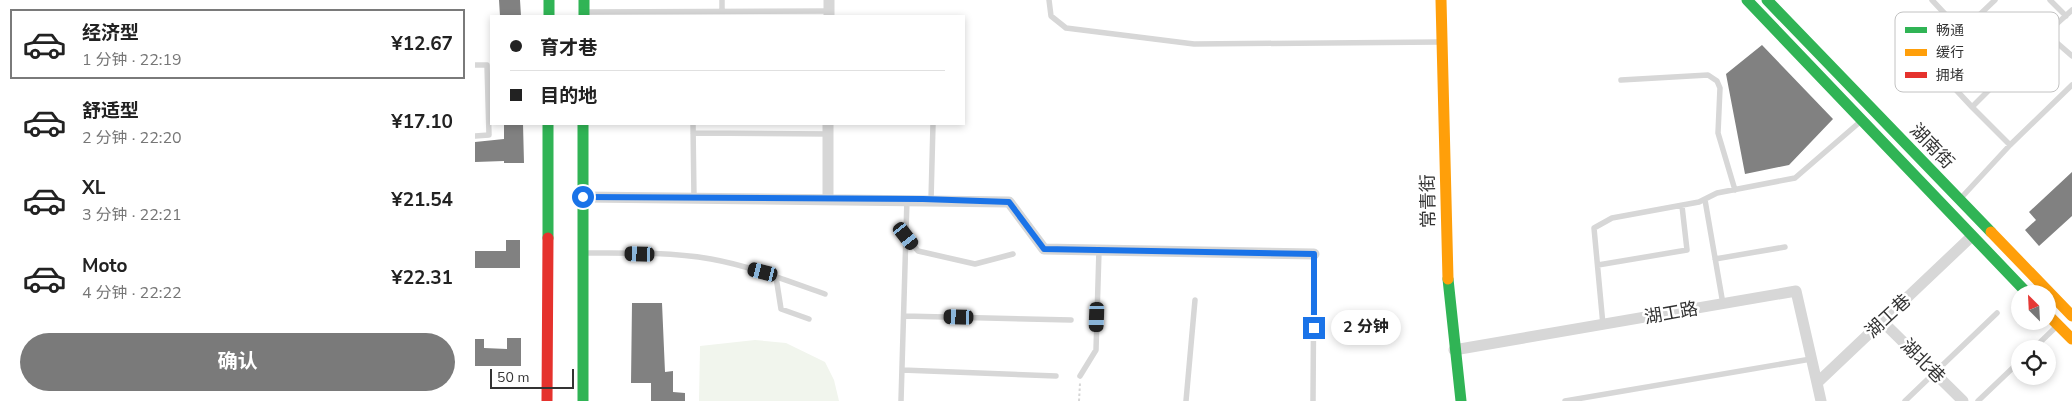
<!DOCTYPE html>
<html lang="zh">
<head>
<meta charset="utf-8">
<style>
  body { margin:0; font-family:"Nunito Sans","Noto Sans SC",sans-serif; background:#f2f2f2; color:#222; height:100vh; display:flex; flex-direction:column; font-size:19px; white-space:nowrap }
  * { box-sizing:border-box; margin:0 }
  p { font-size:16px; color:#767676 }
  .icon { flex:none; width:28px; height:28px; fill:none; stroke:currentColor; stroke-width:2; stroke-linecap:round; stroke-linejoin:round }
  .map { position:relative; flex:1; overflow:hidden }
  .side { display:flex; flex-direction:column; background:#fff; width:475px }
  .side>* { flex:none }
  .hud { position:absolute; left:15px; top:15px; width:475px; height:110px; border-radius:0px; box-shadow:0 2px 8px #0003; display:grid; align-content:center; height:110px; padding:0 20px; background:#fff }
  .needle { width:32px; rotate:336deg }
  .tools { position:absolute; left:1536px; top:285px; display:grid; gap:10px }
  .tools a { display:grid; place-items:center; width:45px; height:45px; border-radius:50%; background:#fff; box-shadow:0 2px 8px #0003; font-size:25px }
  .scale { position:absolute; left:15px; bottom:12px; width:84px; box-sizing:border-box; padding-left:5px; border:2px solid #333; border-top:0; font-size:14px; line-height:18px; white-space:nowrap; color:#333; -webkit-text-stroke:4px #fff; paint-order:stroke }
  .end { position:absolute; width:22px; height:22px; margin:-11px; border:6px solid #1a73e8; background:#fff; box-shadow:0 0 0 2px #fff }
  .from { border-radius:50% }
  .bubble { position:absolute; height:35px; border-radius:18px; background:#fff; box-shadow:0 2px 8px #0003; font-size:16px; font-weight:700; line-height:35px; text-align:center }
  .car { position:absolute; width:15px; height:30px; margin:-15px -8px; border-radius:6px; box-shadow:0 0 4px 1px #0007; background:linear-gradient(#222 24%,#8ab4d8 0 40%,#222 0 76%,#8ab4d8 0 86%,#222 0) }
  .hud b { display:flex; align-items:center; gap:18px; height:48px; font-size:19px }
  .hud b+b { border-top:1px solid #e0e0e0 }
  .hud i { width:12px; height:12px; background:#222 }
  ul { padding:9px 0 0; list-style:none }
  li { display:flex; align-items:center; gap:15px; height:70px; margin:0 10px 8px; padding:0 10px; border:2px solid transparent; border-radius:0px }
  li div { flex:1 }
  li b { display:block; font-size:19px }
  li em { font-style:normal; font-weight:700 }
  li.active { border-color:#7a7a7a }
  li>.icon { width:45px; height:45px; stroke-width:1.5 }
  .primary-button { display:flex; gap:10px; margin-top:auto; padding:10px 20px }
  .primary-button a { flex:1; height:58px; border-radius:30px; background:#7a7a7a; color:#fff; font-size:20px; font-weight:700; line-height:58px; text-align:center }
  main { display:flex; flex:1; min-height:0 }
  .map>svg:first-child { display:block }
  .green { fill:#f1f5ed }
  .building { fill:#818181 }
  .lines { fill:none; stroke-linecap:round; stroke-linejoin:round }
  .path { stroke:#d6d6d6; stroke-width:2; stroke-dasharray:2.5 2.5; stroke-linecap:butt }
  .lane { stroke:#d7d7d7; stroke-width:5.5 }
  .street { stroke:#d7d7d7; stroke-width:11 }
  .fast { stroke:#30b455; stroke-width:11 }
  .slow { stroke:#ff9f0a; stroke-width:11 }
  .jam { stroke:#e5322d; stroke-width:11 }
  .route { stroke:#1a73e8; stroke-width:6 }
  .labels { text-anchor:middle; stroke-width:5; stroke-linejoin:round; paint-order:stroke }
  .street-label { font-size:18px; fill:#333; stroke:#fff }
  .key { fill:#fff; stroke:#c2c2c2; stroke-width:1 }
  .key-label { font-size:14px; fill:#333 }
</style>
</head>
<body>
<main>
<section class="side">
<ul>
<li class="active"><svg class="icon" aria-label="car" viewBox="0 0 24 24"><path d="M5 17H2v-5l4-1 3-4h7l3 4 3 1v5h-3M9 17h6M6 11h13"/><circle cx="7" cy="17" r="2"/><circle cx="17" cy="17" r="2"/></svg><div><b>经济型</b><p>1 分钟 · 22:19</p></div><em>¥12.67</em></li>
<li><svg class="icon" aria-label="car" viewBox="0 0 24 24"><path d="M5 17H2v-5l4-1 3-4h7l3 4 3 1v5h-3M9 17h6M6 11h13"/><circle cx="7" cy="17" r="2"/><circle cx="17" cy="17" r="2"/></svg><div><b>舒适型</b><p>2 分钟 · 22:20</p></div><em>¥17.10</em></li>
<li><svg class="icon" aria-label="car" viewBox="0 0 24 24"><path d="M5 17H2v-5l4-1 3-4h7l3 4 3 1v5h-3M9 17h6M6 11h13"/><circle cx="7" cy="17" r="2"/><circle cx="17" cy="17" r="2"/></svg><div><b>XL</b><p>3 分钟 · 22:21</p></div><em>¥21.54</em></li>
<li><svg class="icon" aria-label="car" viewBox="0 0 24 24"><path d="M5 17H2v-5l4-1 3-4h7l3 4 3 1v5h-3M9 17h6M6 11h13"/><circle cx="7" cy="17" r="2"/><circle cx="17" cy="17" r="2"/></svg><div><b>Moto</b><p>4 分钟 · 22:22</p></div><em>¥22.31</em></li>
</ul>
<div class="primary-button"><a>确认</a></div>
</section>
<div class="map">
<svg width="1597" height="401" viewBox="0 0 1597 401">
  <rect width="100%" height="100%" fill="#fff"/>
  <path class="green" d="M280,340L311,343L350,362L359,380L364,401H224L225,346Z"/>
  <path class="building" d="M24,0H45L46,16H25Z
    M1287,45L1358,119L1314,165L1270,174L1251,74Z
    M29,124H48L49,163H29V161L0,162V142L29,139Z
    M1597,172V216L1564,246L1550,230L1561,220L1554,212Z
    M31,240H45V268H0V251H31Z
    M157,303H187L190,372L198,371V392L210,393V401H176V383H156Z
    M32,338H46V366H0V339H9V348L32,349Z"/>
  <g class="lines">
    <path class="path" d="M604,401L605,383"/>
    <path class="lane" d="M574,0L576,16L591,28L719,44L964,42
      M1457,0L1487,32
      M1575,0L1591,16
      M1597,10L1576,29L1575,33L1581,42L1597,56
      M247,11V0
      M111,12L354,11
      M0,65H12L14,135L0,136
      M1146,80L1233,75L1242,81L1245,88L1243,133L1260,190
      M1497,107L1455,62L1520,0
      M218,124L219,198
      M218,133L353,134
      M1535,145L1497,107L1559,45
      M1486,198L1535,145L1597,85
      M456,200L458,124
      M1230,200L1248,304
      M431,236L443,251L500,264L538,254
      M110,253C152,253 195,252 236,259C275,266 313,281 350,294
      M1240,259L1310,247
      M1123,265L1212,250L1207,206
      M301,277L306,309L334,319
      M429,316L596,320
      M1128,325L1119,228L1137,218L1224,202L1242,193L1320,178L1386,121
      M1558,349L1582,326
      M427,370L581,376
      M605,376L621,350L624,250
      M426,401L432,199
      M711,401L720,300
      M838,401L839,254
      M1090,401L1336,359
      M1430,401L1522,313
      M1503,401L1545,361"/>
    <path class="street" d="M354,16V0
      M108,197L534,202L569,249L839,254
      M353,199V124
      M1407,321L1488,401
      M979,350L1321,291L1342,383
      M1346,401L1342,383L1497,236"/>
    <path class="fast" d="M74,0V16
      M109,0V16
      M1272,0L1553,294
      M1292,0L1516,232
      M108,124V401
      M73,238V124
      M973,279L986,401"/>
    <path class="slow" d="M966,0L973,279
      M1516,232L1597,316
      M1572,314L1597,339"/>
    <path class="jam" d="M72,401L73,238"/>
  </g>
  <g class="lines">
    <path class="route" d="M108,197L448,199L534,202L569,249L839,254V328"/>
  </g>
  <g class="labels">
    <g class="street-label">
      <text transform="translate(1457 146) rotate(46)" y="6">湖南街</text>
      <text transform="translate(953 201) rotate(-91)" y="6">常青街</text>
      <text transform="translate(1196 313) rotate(-10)" y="6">湖工路</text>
      <text transform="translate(1413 316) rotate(-43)" y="6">湖工巷</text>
      <text transform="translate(1448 361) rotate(45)" y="6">湖北巷</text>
    </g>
  </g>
  <rect x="1420" y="12" width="164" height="80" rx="8" class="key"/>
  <rect x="1430" y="27" width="22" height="6" fill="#30b455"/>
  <rect x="1430" y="49" width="22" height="7" fill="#ff9f0a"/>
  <rect x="1430" y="72" width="22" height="6" fill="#e5322d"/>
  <g class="key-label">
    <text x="1461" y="35">畅通</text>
    <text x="1461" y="57">缓行</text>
    <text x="1461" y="80">拥堵</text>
  </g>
</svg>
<div class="tools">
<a><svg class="needle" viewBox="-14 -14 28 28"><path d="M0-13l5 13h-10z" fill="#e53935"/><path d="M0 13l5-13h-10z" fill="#767676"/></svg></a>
<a><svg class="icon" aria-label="locate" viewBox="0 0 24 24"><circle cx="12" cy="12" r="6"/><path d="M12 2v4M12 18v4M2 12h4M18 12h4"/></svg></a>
</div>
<div class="scale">50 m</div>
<i class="end from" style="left:108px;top:197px"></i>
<i class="end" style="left:839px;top:328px"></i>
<div class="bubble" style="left:856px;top:310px;width:70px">2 分钟</div>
<i class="car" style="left:431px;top:236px;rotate:142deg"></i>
<i class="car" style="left:165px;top:254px;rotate:272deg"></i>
<i class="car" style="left:288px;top:272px;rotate:284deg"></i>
<i class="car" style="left:484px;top:317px;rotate:272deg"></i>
<i class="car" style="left:622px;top:317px;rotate:182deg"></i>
<div class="hud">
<b><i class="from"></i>育才巷</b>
<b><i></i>目的地</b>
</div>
</div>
</main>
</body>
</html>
